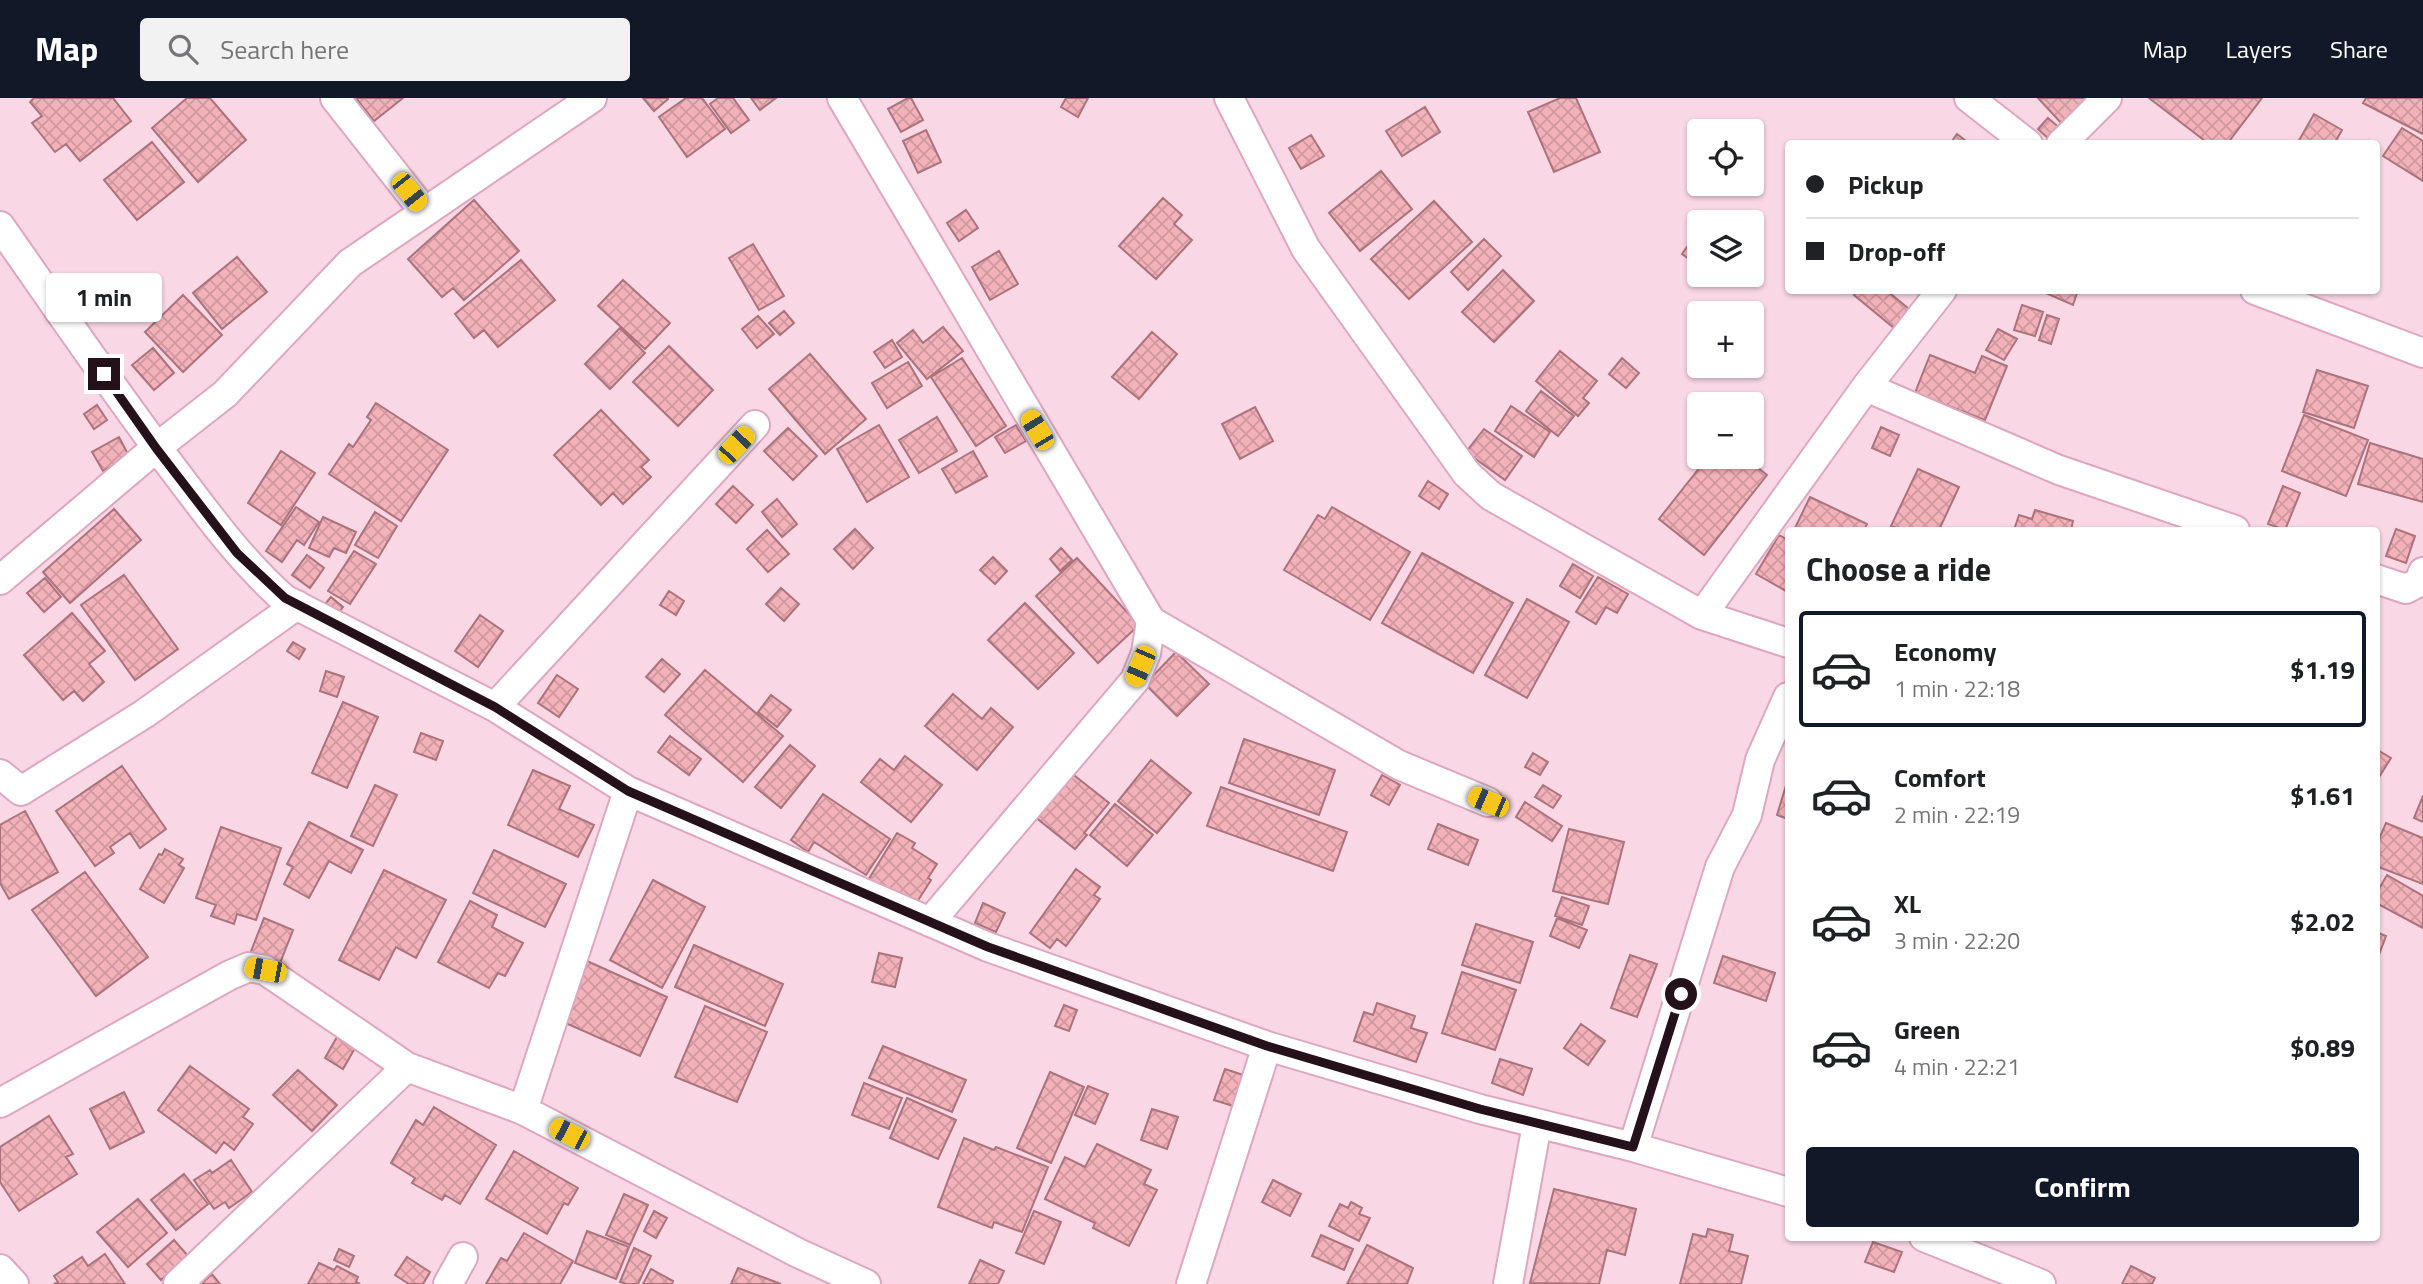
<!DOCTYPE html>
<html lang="en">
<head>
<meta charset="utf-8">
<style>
  body { margin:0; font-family:"Titillium Web",sans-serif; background:#f2f2f2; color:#202124; height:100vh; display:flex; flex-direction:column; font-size:26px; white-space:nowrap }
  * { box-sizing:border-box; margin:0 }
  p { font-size:23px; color:#757577 }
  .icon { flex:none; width:38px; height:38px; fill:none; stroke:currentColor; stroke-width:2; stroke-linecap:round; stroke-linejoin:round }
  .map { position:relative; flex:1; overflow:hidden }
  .details { position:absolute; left:1785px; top:429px; width:595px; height:714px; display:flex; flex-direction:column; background:#fff; border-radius:7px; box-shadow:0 2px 5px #0004 }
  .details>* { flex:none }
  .hud { position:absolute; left:1785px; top:42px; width:595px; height:154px; border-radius:7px; box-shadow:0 2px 5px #0004; display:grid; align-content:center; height:154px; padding:0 21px; background:#fff }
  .controls { position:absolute; left:1687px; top:21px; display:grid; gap:14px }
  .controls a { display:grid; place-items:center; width:77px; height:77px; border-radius:7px; background:#fff; box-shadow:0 2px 5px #0004; font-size:35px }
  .end { position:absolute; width:32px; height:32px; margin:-16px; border:9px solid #25111a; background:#fff; box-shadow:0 0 0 4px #fff }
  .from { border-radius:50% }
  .bubble { position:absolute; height:49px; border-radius:7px; background:#fff; box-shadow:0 2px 5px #0004; font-size:23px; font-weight:700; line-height:49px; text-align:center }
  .car { position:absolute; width:21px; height:42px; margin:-21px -10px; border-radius:9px; box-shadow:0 0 5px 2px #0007; background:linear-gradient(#f5c518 24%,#345 0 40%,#f5c518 0 76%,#345 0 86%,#f5c518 0) }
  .hud b { display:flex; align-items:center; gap:24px; height:66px; font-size:26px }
  .hud b+b { border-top:2px solid #e0e0e0 }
  .hud i { width:18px; height:18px; background:#202124 }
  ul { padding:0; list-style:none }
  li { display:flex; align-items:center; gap:21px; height:116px; margin:0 14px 10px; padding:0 7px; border:4px solid transparent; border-radius:7px }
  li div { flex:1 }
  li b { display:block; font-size:26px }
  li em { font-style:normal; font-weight:700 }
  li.selected { border-color:#111827 }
  li>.icon { width:63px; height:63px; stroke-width:1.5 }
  h2 { padding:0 21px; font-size:32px; line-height:84px }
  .button { display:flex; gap:14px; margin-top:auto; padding:14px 21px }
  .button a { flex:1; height:80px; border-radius:7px; background:#111827; color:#fff; font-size:28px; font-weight:700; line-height:80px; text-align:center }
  header { display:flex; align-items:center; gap:42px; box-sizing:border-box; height:98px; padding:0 35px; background:#111827; color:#fff }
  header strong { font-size:33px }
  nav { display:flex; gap:38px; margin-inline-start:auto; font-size:24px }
  .search { width:490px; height:63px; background:#f2f2f2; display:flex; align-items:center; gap:18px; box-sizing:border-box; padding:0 24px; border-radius:7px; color:#757577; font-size:26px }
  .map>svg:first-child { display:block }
  .building { fill:url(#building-cross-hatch); stroke:#ab737b; stroke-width:2 }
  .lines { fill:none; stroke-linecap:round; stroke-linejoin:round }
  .minor-casing { stroke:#dea7bf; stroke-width:32 }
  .minor { stroke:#fff; stroke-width:28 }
  .route { stroke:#25111a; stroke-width:9 }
</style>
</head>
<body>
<header>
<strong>Map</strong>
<div class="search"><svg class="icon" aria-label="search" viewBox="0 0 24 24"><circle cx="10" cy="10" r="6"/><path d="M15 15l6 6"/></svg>Search here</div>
<nav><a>Map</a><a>Layers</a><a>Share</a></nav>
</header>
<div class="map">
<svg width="2423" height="1186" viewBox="0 0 2423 1186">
  <defs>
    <pattern id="building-cross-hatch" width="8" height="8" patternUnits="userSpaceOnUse" patternTransform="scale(1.75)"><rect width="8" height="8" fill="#f3b2ba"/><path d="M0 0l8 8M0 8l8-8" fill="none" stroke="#d0989f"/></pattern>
  </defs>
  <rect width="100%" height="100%" fill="#f9d7e5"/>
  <path class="building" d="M34,0H113L131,23L80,63L66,46L55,54L32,25L42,18L30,4Z
    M187,0H210L246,42L198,84L152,30Z
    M356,0H403L374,23Z
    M643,0H668V1L654,13Z
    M686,0H702L725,31L687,59L659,19Z
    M718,0H733L749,22L731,35L710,6Z
    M751,0H776L760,12Z
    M908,0H911L923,22L901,34L888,11Z
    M1066,0H1088L1078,19L1061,9Z
    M1560,0H1576L1600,54L1554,74L1528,14Z
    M2038,0H2093L2064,28Z
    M2149,0H2262L2227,46H2209Z
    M2366,0H2423V36L2363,5Z
    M1425,9L1440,34L1402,58L1386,33Z
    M2314,16L2342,32L2334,46H2297Z
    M2048,20L2062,32L2052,44L2038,31Z
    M2402,30L2423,43V83L2383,58Z
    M926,32L941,64L918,75L903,43Z
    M1957,36L1970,46H1950Z
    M1311,37L1324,58L1301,71L1289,50Z
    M152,44L184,84L137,122L104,82Z
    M1381,73L1412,111L1360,153L1329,115Z
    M1163,100L1182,117L1174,126L1192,142L1156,181L1119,148Z
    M474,102L519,153L464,202L453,190L442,199L408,161Z
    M1434,103L1472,144L1409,201L1371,161Z
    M966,112L978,130L959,143L947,125Z
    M1699,132V168L1682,156Z
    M1484,141L1501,158L1468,192L1451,174Z
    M753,146L784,198L759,212L729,160Z
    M999,153L1018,186L990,202L972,169Z
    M237,159L267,194L222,231L193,195Z
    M521,162L555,202L498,249L484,232L474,240L455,216Z
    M1503,172L1534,203L1494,244L1462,214Z
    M623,182L670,225L645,251L598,208Z
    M1858,192H1886L1909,211L1894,230L1854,197Z
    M2039,192H2078L2073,207Z
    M183,197L222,237L183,274L145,234Z
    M2022,207L2043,214L2035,238L2014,232Z
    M784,213L794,225L780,237L769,225Z
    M2047,217L2059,221L2051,246L2039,242Z
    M758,218L774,236L757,250L742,231Z
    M943,229L963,253L927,281L897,245L913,232L923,245Z
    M620,230L645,255L610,291L585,266Z
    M1998,231L2017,241L2004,262L1986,252Z
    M1152,234L1177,256L1139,301L1112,279Z
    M892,242L902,259L885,270L874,254Z
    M669,248L713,292L678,328L633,284Z
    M153,250L174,275L154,292L132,267Z
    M1560,253L1597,283L1583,300L1589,305L1578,318L1536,283Z
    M810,256L866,321L825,356L769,291Z
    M1930,257L1975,275L1982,258L2007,268L1985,322L1915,295Z
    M962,260L1006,328L976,348L931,279Z
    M1622,260L1639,275L1626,290L1609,276Z
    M908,264L922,288L887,310L872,285Z
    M2317,272L2368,288L2354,330L2303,314Z
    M1541,293L1574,318L1558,338L1526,313Z
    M376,305L448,352L401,423L329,376L349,346L353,349L371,322L367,319Z
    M97,307L107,322L94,331L84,316Z
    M1511,308L1550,334L1534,359L1495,333Z
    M1255,309L1273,343L1240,361L1222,326Z
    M601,312L649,362L641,369L651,379L623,406L613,395L601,407L554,357Z
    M2304,317L2368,342L2346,398L2282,373Z
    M937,319L957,353L919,375L899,342Z
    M879,327L909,379L867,404L837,351Z
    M1016,327L1026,343L1005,355L995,339Z
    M1881,329L1899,337L1890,358L1872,350Z
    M788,330L817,358L793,382L764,353Z
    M1484,331L1522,358L1505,382L1466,354Z
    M119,339L129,358L103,373L92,354Z
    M2370,345L2423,361V404L2358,386Z
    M281,353L315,375L281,427L248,405Z
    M973,353L987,378L956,395L942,371Z
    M1708,359H1744L1767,377L1704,457L1659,421Z
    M1918,371L1959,389L1939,432H1901L1891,428Z
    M1428,383L1448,396L1439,411L1419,398Z
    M733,388L753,407L736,425L716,406Z
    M2283,388L2300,395L2285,432L2268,426Z
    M1810,399L1867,426L1864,432H1794Z
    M777,401L797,426L782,439L762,414Z
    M296,409L319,424L304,447L297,442L282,464L266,453Z
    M1332,409L1410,454L1370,522L1284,472L1318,417L1325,421Z
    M114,411L141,442L70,505L43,474Z
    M2035,412L2073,423L2071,432H2014L2019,417L2032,421Z
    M375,414L397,428L378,460L355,447Z
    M323,419L356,434L346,455L334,450L329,459L309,450Z
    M855,431L873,450L853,471L834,451Z
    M2396,431L2415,438L2406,465L2386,458Z
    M767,432L789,456L768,474L747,451Z
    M1779,437L1788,442V489L1786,493L1756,476Z
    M1061,450L1072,462L1060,473L1050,461Z
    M354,453L376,466L350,506L328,493Z
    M1422,455L1513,505L1473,575L1382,525Z
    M307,457L324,470L310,490L292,477Z
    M993,459L1007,473L995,486L980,472Z
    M1077,460L1139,527L1098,565L1036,498Z
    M1573,466L1593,478L1580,500L1560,488Z
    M124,477L178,551L135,582L81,507Z
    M1598,479L1628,496L1617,515L1606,509L1596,526L1576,514Z
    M45,480L61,499L44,514L27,495Z
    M781,490L799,506L784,523L766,506Z
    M669,493L684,503L676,517L660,507Z
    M331,499L343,509L333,522L320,512Z
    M1527,501L1569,524L1527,600L1485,577Z
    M1025,505L1074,555L1038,591L988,542Z
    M72,515L105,553L89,566L104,584L83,603L74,593L63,602L24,557Z
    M480,517L503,533L478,569L455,553Z
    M293,544L305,551L299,561L287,553Z
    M1176,554L1209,586L1177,618L1145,586Z
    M662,561L680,576L664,594L646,579Z
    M705,572L783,638L743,684L665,617Z
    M326,573L344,579L337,599L320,593Z
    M557,577L578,591L559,619L538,605Z
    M953,596L982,621L991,610L1013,629L977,672L925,628Z
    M771,597L791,612L777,629L758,614Z
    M343,604L378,619L347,690L312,675Z
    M421,635L443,643L436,662L414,654Z
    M670,638L701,661L689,677L658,654Z
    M1244,641L1335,672L1319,717L1229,685Z
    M790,647L815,668L781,710L755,689Z
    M2376,651L2391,660L2376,684Z
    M1533,655L1548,664L1540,677L1525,669Z
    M905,658L942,687L911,724L861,684L880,661L894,672Z
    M1151,662L1191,695L1157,735L1118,703Z
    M122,668L166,731L140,750L130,735L110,749L114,755L95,768L56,713Z
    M533,672L570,688L559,711L594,727L578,759L508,727Z
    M1070,674L1109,705L1084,735L1087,737L1075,751L1034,718Z
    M1382,677L1400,687L1389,707L1371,697Z
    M1788,681V721L1777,717Z
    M375,687L397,697L373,748L351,738Z
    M1543,687L1561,698L1553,710L1535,699Z
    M1221,689L1347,734L1333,773L1207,728Z
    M823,696L890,741L866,777L814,744L808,754L791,742Z
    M2423,698V724L2414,720Z
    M1525,704L1562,728L1552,743L1516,719Z
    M1115,706L1153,737L1127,768L1090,737Z
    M25,713L58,774L9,801L0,785V727Z
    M309,724L363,752L351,775L329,763L309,800L284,786L293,769L287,766Z
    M2386,725L2423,740V786L2376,768V748Z
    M1438,726L1478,742L1468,767L1428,751Z
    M221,729L281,750L256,822L237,816L234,826L211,818L216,807L196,800Z
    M1569,731L1624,744L1608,806L1553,793Z
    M897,735L915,745L912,750L937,766L928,780L931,782L912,812L867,784Z
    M165,751L183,761L179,767L184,770L164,805L140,791L159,756L162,757Z
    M494,752L566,786L545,829L473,795Z
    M1076,771L1100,789L1094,797L1100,801L1066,848L1057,841L1050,850L1030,835Z
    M384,772L446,802L416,860L396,849L379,882L339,862Z
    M85,774L148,859L96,898L32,812Z
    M2387,777L2423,798V830L2376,805V796Z
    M653,782L705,809L662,890L610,862Z
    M1562,799L1589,808L1582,827L1555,818Z
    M470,803L497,817L492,829L523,845L505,878L498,875L489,890L438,864Z
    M983,805L1005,815L996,834L975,825Z
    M264,820L293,832L277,873L248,861Z
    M1557,820L1587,832L1579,850L1550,838Z
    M1476,826L1533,844L1520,885L1462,867Z
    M2376,834L2386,838L2378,859L2376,858Z
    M694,847L783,886L765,928L675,889Z
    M879,855L902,860L895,889L872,884Z
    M1630,857L1657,866L1637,919L1611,910Z
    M1723,858L1775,875L1766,903L1714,885Z
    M587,863L667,899L640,958L561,923Z
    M1462,874L1516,892L1495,952L1442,935Z
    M1377,905L1415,918L1411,930L1427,935L1416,964L1354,943L1364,914L1373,917Z
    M1064,907L1077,912L1069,933L1055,928Z
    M705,908L767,934L737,1004L675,979Z
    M1581,926L1605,943L1588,967L1564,950Z
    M337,939L355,950L343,971L325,960Z
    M883,948L966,982L952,1014L869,980Z
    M1500,961L1532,971L1523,997L1492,985Z
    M190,968L249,1011L243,1019L253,1026L234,1052L224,1044L216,1055L158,1012Z
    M1225,971L1243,977L1233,1008L1214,1002Z
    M298,972L337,1007L312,1033L273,997Z
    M1050,974L1084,989L1051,1065L1017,1050Z
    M864,985L902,1000L889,1031L852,1017Z
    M1088,988L1108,996L1095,1026L1075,1017Z
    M124,994L144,1034L110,1051L90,1011Z
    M907,1000L956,1022L938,1061L890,1040Z
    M434,1009L496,1047L460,1106L445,1097L442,1102L412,1085L415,1080L391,1065L416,1022L423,1027Z
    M1152,1011L1178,1019L1167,1051L1141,1042Z
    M49,1018L73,1056L66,1059L77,1076L19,1113L0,1084V1049Z
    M964,1040L994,1052L996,1049L1048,1069L1022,1134L994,1124L992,1130L938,1109Z
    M1097,1046L1151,1072L1144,1086L1157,1092L1129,1148L1093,1130L1095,1125L1045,1101L1065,1059L1085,1069Z
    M514,1053L578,1090L568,1107L564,1105L547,1136L486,1101Z
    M231,1062L252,1094L229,1110L225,1104L214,1111L194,1082L210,1072L212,1075Z
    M184,1076L208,1106L176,1132L151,1102Z
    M1273,1082L1301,1096L1290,1118L1262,1104Z
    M1554,1091L1636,1111L1625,1157L1607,1152L1599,1186L1530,1185Z
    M624,1096L648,1107L630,1147L606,1137Z
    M138,1101L167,1135L128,1169L97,1134Z
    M1351,1104L1362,1110L1359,1116L1370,1120L1359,1143L1329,1128L1340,1106L1348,1110Z
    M654,1113L667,1120L656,1140L644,1133Z
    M1034,1113L1061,1124L1044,1166L1016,1155Z
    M1708,1131L1733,1137L1729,1153L1748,1158L1741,1186H1680L1693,1136L1706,1139Z
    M587,1133L629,1149L616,1181L575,1165Z
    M524,1135L573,1163L560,1186H486L501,1160L507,1163Z
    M1321,1137L1353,1151L1344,1172L1312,1158Z
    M174,1142L188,1158L161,1182L147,1166Z
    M1873,1144L1902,1154L1894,1174L1865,1164Z
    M1367,1147L1413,1170L1407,1186H1347Z
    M634,1150L651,1158L638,1186H626L620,1184Z
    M339,1151L354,1158L349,1169L334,1162Z
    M105,1156L125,1186H54L58,1184L54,1178L82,1159L88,1168Z
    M407,1159L430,1174L423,1186H409L395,1177Z
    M980,1162L1004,1173L998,1186H969Z
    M319,1165L334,1172L337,1168L358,1179L356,1184L360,1186H308Z
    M2131,1168L2155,1180L2152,1186H2122Z
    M738,1170L781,1186H731Z
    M651,1171L673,1183L672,1186H643Z
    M212,1176L220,1186H201Z"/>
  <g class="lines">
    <defs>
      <path id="minor" d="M335,0L424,113
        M842,0L1151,523L1146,555L1135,582L930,824
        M1229,0L1306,151L1467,376L1491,398L1702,517L1788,545
        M1969,0L2028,46
        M2061,46L2107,0
        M0,128C59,212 117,298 180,380C213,424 243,464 284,501L495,609L628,693L988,849L1267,948L1480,1011L1633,1049L1788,1094
        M2255,192L2423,255
        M1866,289L2059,372L2235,432
        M2376,481L2406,491L2419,484L2423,474
        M0,482L156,350L225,296L350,165L592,0
        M1702,517L1866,289L1942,192
        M1151,523L1399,667L1488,704
        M495,609L755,327
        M0,676L21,693L144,616L297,507
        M0,1005L230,877L249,869L265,872L407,969L523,1012L798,1155L866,1186
        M523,1012L628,693
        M1633,1049L1720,769L1747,717L1760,662L1788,599
        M1924,1139L2041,1186
        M0,1171L14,1186
        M178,1186L407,969
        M448,1186L463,1159
        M1191,1186L1267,948
        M1508,1186L1537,1026"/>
    </defs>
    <use href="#minor" class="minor-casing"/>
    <use href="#minor" class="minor"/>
  </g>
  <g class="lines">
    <path class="route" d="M104,276L156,350L237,455L285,500L495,609L628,693L988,849L1267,948L1480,1011L1633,1049L1681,896"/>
  </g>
</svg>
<div class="controls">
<a><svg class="icon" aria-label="locate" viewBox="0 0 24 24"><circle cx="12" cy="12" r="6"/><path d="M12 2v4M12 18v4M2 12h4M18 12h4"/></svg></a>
<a><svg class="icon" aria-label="layers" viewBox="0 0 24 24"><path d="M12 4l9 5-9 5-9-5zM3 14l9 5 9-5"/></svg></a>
<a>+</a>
<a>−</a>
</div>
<i class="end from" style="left:1681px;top:896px"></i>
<i class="end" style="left:104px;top:276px"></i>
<div class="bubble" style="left:46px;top:175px;width:116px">1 min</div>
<i class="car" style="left:409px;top:94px;rotate:142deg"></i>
<i class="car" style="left:1037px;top:332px;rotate:329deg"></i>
<i class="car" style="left:736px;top:347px;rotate:43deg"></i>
<i class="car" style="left:1140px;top:568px;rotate:203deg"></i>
<i class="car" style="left:1488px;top:704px;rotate:293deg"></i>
<i class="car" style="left:265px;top:872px;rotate:281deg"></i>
<i class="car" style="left:569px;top:1036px;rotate:297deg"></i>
<div class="hud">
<b><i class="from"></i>Pickup</b>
<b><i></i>Drop-off</b>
</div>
<section class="details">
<h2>Choose a ride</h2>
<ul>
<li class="selected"><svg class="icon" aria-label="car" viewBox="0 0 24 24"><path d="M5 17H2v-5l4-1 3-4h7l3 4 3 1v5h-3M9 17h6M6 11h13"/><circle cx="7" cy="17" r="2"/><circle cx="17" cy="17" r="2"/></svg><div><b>Economy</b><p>1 min · 22:18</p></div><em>$1.19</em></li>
<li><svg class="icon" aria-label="car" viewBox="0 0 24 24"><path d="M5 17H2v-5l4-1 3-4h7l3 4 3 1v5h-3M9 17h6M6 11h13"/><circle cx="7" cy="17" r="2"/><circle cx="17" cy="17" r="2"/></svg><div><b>Comfort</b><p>2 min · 22:19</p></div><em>$1.61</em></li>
<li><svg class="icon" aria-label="car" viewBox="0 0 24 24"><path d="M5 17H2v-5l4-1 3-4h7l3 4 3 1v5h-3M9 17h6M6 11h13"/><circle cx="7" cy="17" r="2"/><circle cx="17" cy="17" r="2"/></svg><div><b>XL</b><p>3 min · 22:20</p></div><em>$2.02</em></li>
<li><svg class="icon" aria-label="car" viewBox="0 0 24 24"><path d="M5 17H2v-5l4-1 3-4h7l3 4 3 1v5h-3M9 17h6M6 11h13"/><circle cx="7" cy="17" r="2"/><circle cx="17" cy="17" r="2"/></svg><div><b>Green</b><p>4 min · 22:21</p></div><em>$0.89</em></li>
</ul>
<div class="button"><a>Confirm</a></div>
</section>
</div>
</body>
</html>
